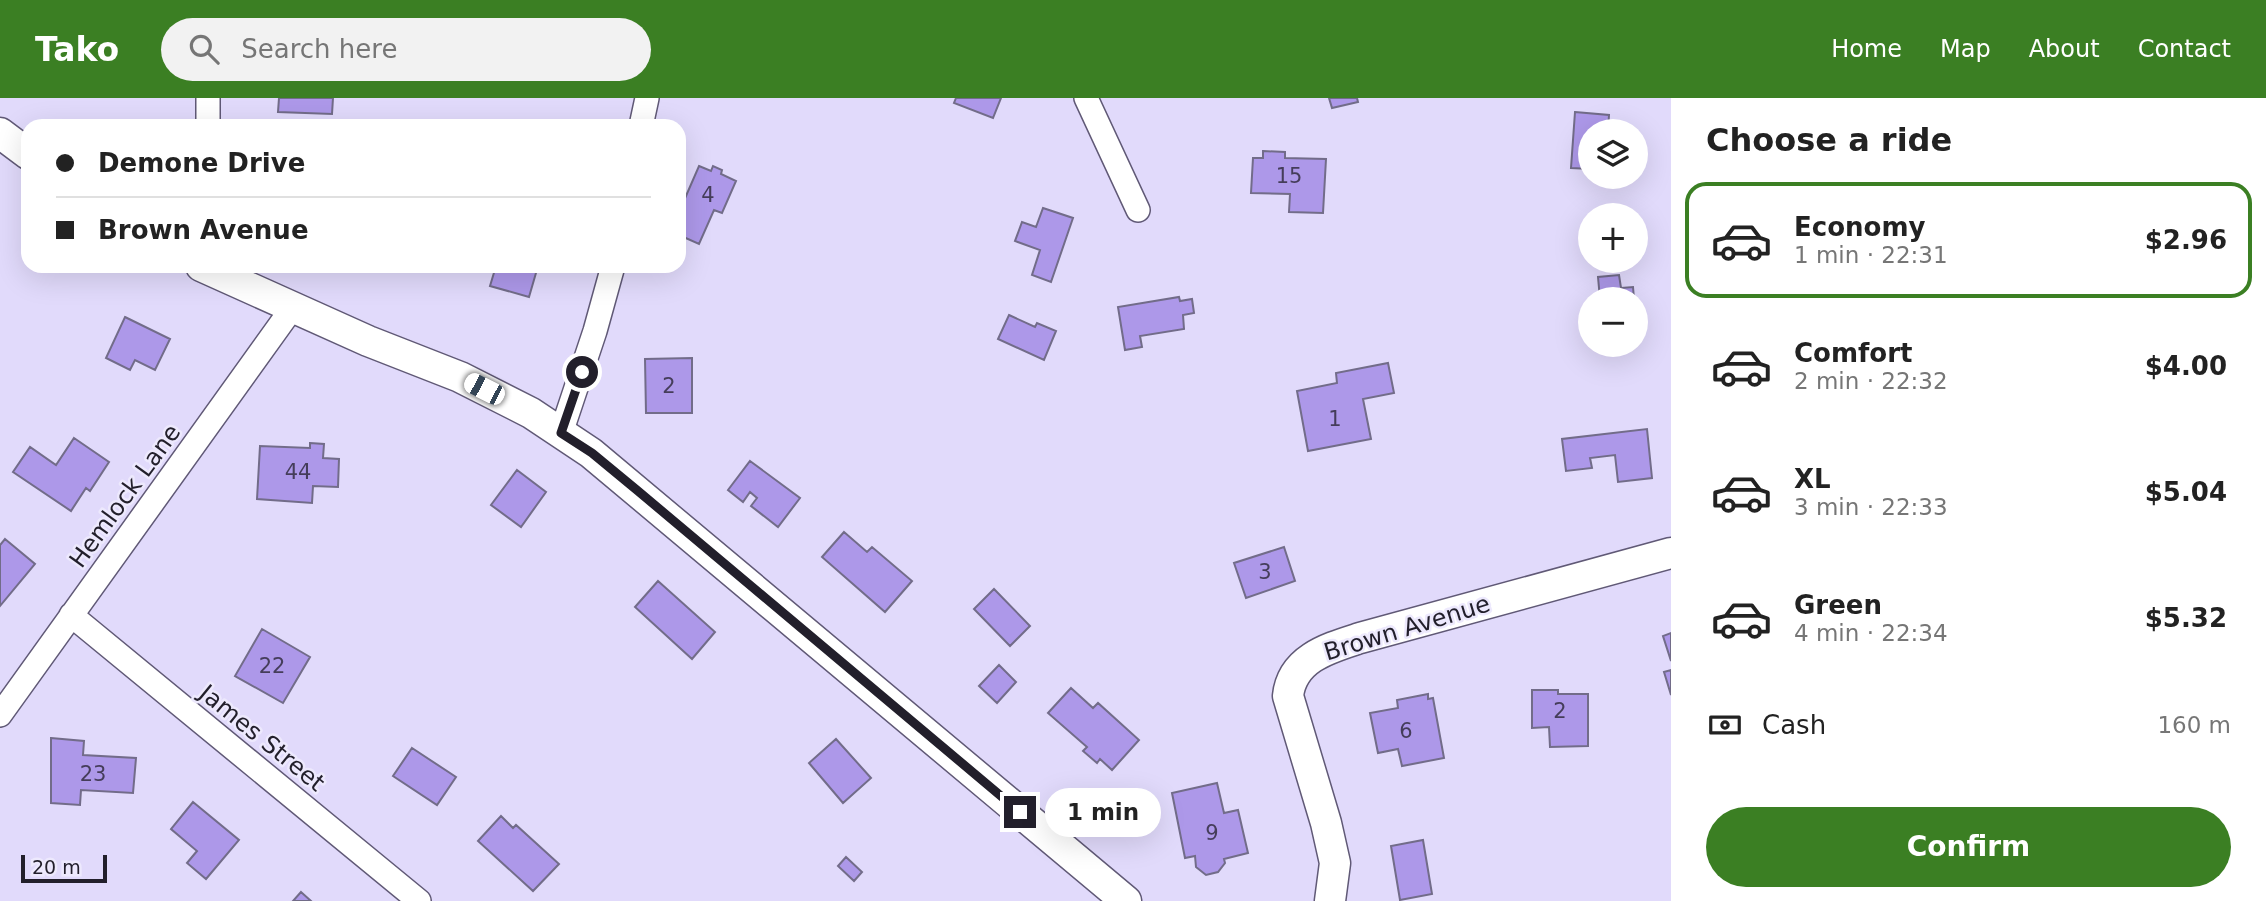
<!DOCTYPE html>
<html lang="en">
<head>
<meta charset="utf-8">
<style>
  body { margin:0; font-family:"DejaVu Sans",sans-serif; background:#f2f2f2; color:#222; height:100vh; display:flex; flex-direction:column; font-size:26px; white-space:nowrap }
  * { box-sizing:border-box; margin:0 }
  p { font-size:23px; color:#767676 }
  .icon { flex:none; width:38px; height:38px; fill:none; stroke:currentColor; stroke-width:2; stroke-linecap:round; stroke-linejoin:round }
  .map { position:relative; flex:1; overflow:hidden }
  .drawer { display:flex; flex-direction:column; background:#fff; width:595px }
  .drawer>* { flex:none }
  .top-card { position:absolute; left:21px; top:21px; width:665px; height:154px; border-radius:21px; box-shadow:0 7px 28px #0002; display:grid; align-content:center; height:154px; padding:0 35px; background:#fff }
  .controls { position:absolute; left:1578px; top:21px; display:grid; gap:14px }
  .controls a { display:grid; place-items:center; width:70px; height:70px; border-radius:50%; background:#fff; box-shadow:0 7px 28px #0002; font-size:35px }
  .scale { position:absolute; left:21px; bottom:18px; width:86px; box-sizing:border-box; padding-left:7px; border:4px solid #221f2b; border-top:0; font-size:19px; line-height:24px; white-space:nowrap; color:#221f2b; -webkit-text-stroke:5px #ede9fd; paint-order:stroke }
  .end { position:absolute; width:32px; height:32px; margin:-16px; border:9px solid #221f2b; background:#fff; box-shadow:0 0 0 4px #fff }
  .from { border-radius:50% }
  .bubble { position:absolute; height:49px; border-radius:24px; background:#fff; box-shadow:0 7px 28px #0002; font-size:23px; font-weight:800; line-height:49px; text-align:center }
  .car { position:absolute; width:21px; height:42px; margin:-21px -10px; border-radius:9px; box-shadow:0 0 5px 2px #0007; background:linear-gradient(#fff 24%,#345 0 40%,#fff 0 76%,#345 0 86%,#fff 0) }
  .top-card b { display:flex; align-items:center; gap:24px; height:66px; font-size:26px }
  .top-card b+b { border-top:2px solid #e0e0e0 }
  .top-card i { width:18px; height:18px; background:#222 }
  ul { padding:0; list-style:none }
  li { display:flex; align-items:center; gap:21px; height:116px; margin:0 14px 10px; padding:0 21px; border:4px solid transparent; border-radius:21px }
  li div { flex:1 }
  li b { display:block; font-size:26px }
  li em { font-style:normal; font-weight:800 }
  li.on { border-color:#3b7f23 }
  li>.icon { width:63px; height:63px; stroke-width:1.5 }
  h2 { padding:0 35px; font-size:32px; line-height:84px }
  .pay { display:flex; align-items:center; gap:18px; height:77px; padding:0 35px; font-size:26px }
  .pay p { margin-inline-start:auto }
  .action { display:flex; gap:14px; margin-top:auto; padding:14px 35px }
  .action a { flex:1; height:80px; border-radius:42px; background:#3b7f23; color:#fff; font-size:28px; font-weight:800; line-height:80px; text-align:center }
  header { display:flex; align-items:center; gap:42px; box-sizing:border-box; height:98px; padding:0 35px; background:#3b7f23; color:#fff }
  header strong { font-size:33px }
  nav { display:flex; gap:38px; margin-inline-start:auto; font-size:24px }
  .search { width:490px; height:63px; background:#f2f2f2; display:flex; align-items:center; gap:18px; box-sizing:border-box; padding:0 24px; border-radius:38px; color:#767676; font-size:26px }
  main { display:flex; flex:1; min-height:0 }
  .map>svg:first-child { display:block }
  .building { fill:#ad98e9; stroke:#726c89; stroke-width:2 }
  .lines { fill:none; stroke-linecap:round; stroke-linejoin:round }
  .minor-casing { stroke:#605976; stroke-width:26 }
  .tertiary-casing { stroke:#605976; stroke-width:33 }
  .minor { stroke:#fff; stroke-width:23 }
  .tertiary { stroke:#fff; stroke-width:30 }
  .route { stroke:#221f2b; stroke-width:9 }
  .labels { text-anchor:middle; stroke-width:5; stroke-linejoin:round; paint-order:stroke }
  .number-label { font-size:21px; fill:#453d5a }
  .street-label { font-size:24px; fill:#221f2b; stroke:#ede9fd }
</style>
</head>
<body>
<header>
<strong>Tako</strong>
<div class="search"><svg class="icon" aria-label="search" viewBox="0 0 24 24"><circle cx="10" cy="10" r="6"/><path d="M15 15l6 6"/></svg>Search here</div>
<nav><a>Home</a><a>Map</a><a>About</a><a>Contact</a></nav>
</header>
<main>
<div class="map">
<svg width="1671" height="803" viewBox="0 0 1671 803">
  <rect width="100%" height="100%" fill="#e1dafb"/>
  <path class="building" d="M279,0H333L332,16L278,14Z
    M956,0H1001L993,20L954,5Z
    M1329,0H1357L1358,4L1332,10Z
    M1575,14L1609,17L1608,33H1591V71L1571,70Z
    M1263,53L1285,54V60L1326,61L1323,115L1289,114L1290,96L1251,95L1253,60H1263Z
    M699,68L711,73L713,68L722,72L721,76L736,83L722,115L714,112L699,146L679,137V114Z
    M1043,110L1073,120L1051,184L1032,177L1040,152L1015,143L1022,124L1036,129Z
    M496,168H538L529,199L490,188Z
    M1619,177L1621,190L1633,189L1634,201H1600L1598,179Z
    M1179,199L1180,203L1192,201L1194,215L1183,217L1184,231L1140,238L1142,249L1125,252L1118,209Z
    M1009,217L1035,229L1037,225L1056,233L1044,262L998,241Z
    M125,219L170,241L155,272L135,262L130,272L106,260Z
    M692,260V315H646L645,261Z
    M1388,265L1394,295L1363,301L1371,341L1308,353L1297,293L1337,285L1336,275Z
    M1647,331L1652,380L1618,384L1615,357L1590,360L1592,370L1566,373L1562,341Z
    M74,340L109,364L90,393L86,390L71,413L13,374L30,349L56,367Z
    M310,345L324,346L323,360L339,361L338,389L313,388L312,405L257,401L260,348L310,350Z
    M750,363L800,400L778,429L751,408L757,400L750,394L743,404L728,392Z
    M517,372L546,394L521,429L491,407Z
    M844,434L867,454L872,449L912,483L885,514L822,459Z
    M5,441L35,466L0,508V447Z
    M1284,449L1295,483L1246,500L1234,465Z
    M658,483L715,534L692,561L635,509Z
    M994,491L1030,528L1010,548L974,511Z
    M262,531L310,559L283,605L235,578Z
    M1671,535V563L1663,538Z
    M999,567L1016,584L997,605L979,588Z
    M1671,572V597L1664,574Z
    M1071,590L1093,610L1098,605L1139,642L1112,672L1100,661L1097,665L1083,653L1087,649L1048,615Z
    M1532,592H1558V596H1588V648L1550,649L1549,629L1532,630Z
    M1428,596V601L1433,600L1444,660L1402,668L1398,651L1378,655L1370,615L1398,610L1397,602Z
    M51,640L84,643L83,657L136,660L133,695L81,692L80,707L51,705Z
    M836,641L871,680L843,705L809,665Z
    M412,650L456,679L437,707L393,678Z
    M1217,685L1224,715L1238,712L1248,755L1224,761L1225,765L1218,774L1206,777L1196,769L1195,758L1185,760L1172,695Z
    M193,704L239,742L206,781L187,765L197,753L171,731Z
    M501,718L513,730L516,727L559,766L533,793L478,743Z
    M1423,742L1432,796L1400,802L1391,748Z
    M846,759L862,774L854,783L838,768Z
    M301,794L311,803H293Z"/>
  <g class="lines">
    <defs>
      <path id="minor" d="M1086,0L1138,112
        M208,28V0
        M641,28L647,0
        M561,335L595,233L613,168
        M71,517L419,803
        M0,617L293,209"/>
      <path id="tertiary" d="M0,35L28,56
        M201,168L368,243L460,279L531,315L591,355L1126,803
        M1330,803L1335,765L1326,725L1288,598C1292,560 1329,550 1360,540L1671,455"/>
    </defs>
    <use href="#minor" class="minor-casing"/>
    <use href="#tertiary" class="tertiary-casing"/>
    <use href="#minor" class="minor"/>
    <use href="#tertiary" class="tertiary"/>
  </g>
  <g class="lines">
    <path class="route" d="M582,274L561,335L592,355L638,393L1020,714"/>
  </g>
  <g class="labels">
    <g class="number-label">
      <text x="1289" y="85">15</text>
      <text x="708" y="104">4</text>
      <text x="669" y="295">2</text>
      <text x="1335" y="328">1</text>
      <text x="298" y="381">44</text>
      <text x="1265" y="481">3</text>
      <text x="272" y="575">22</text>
      <text x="1560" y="620">2</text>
      <text x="1406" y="640">6</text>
      <text x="93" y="683">23</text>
      <text x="1212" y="742">9</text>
    </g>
    <g class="street-label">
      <text transform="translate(125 398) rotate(-54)" y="8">Hemlock Lane</text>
      <text transform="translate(1407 530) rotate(-17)" y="8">Brown Avenue</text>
      <text transform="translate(262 640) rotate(39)" y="8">James Street</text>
    </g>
  </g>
</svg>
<div class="controls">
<a><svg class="icon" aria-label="layers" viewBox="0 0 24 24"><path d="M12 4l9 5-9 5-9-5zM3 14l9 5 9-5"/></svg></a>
<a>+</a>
<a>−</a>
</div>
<div class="scale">20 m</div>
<i class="end from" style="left:582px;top:274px"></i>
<i class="end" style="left:1020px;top:714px"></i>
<div class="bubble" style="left:1045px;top:690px;width:116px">1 min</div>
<i class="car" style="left:484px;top:291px;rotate:297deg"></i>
<div class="top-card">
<b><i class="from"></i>Demone Drive</b>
<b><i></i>Brown Avenue</b>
</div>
</div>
<section class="drawer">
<h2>Choose a ride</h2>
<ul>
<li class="on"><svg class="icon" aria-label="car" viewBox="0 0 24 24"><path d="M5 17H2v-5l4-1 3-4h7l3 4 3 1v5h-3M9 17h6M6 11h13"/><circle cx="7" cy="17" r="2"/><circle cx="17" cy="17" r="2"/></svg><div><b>Economy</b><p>1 min · 22:31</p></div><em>$2.96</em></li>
<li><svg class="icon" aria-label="car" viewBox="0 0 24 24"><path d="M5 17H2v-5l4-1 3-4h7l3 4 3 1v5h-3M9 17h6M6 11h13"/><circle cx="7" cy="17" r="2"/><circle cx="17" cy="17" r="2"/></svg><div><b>Comfort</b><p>2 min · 22:32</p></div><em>$4.00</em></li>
<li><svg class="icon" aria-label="car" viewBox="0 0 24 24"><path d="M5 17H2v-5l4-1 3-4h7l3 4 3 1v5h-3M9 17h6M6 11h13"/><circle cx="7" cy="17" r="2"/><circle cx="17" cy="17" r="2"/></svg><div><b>XL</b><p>3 min · 22:33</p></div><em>$5.04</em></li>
<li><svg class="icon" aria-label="car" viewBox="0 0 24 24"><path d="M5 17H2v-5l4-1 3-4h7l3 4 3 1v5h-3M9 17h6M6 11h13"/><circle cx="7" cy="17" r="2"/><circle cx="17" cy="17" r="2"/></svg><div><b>Green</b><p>4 min · 22:34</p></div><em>$5.32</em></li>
</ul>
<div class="pay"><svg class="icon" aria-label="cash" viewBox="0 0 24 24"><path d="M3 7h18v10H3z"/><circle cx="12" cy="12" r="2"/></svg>Cash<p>160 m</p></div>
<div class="action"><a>Confirm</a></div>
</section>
</main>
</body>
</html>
